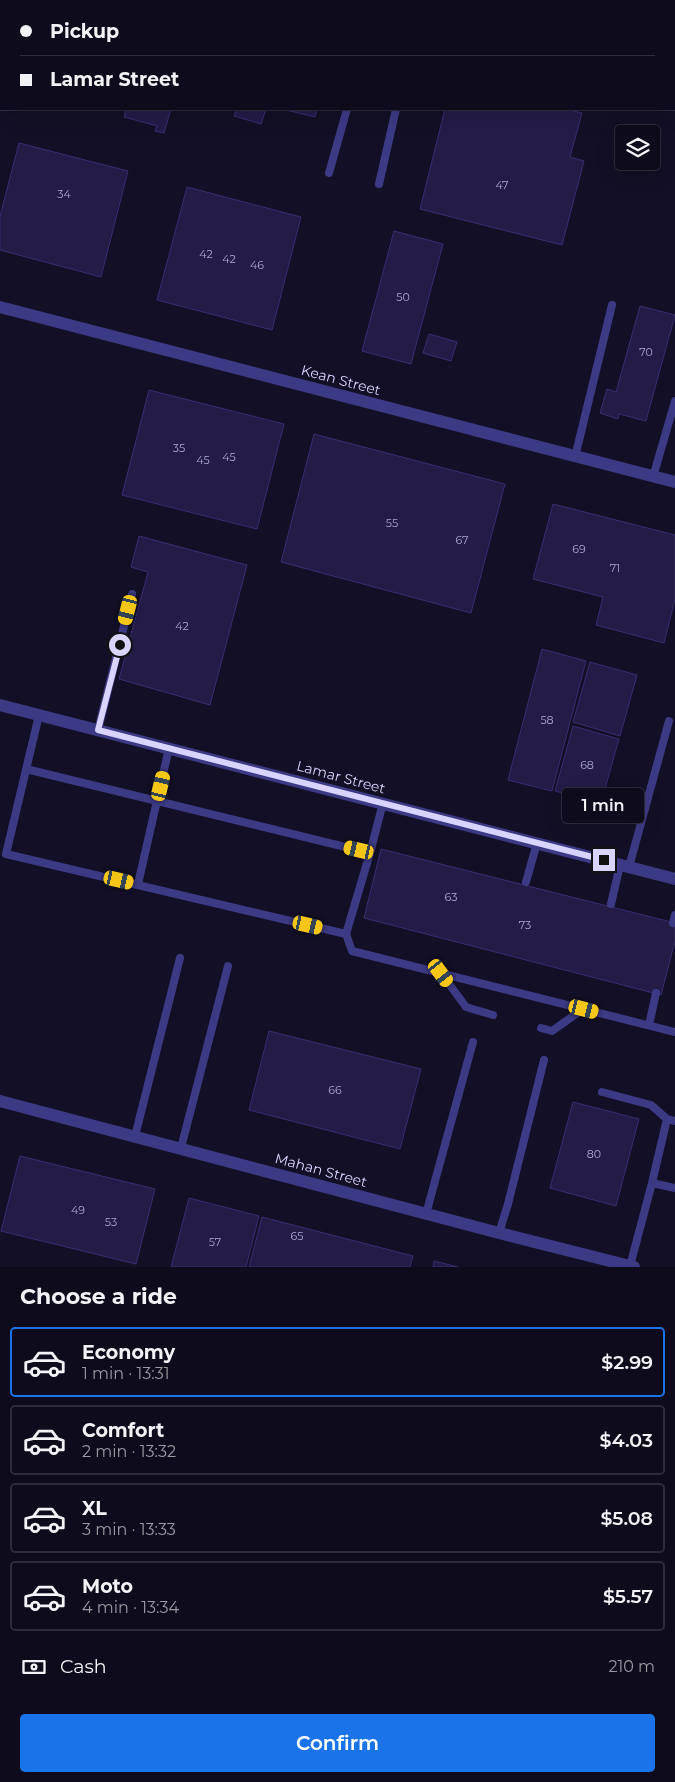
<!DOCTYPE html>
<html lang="en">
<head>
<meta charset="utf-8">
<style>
  body { margin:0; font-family:Montserrat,sans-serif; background:#171425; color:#f1f3f6; height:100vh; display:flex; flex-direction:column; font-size:19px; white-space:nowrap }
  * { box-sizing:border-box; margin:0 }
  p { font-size:16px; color:#9b9ba3 }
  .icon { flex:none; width:28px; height:28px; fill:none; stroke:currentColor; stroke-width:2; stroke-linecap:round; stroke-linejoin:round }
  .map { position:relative; height:1267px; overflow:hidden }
  .drawer { display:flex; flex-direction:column; background:#0e0b1c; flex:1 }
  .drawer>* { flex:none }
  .hud { position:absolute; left:0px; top:0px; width:675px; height:110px; box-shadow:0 5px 20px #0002,0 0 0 1px #2e2b3b; display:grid; align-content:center; height:110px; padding:0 20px; background:#0e0b1c }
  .controls { position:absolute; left:615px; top:125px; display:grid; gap:10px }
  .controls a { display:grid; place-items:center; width:45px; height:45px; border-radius:5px; background:#0e0b1c; box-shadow:0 5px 20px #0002,0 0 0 1px #2e2b3b; font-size:25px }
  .end { position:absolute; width:22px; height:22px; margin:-11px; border:6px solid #d9d4ff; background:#111; box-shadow:0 0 0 2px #111 }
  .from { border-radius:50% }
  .bubble { position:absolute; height:35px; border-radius:5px; background:#0e0b1c; box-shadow:0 5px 20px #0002,0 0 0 1px #2e2b3b; font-size:16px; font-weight:600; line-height:35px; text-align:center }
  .car { position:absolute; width:15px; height:30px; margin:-15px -8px; border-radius:6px; box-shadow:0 0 4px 1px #0007; background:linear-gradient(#f5c518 24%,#345 0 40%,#f5c518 0 76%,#345 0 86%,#f5c518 0) }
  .hud b { display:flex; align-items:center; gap:18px; height:48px; font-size:19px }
  .hud b+b { border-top:1px solid #2e2b3b }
  .hud i { width:12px; height:12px; background:#f1f3f6 }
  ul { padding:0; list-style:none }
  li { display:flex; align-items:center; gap:15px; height:70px; margin:0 10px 8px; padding:0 10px; border:2px solid #2e2b3b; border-radius:5px }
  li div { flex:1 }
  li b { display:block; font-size:19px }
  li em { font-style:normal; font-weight:600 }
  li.active { border-color:#1a73e8 }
  li>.icon { width:45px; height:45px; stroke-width:1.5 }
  h2 { padding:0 20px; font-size:22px; line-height:60px }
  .pay { display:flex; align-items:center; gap:12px; height:55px; padding:0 20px; font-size:19px }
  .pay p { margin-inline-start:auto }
  .button { display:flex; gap:10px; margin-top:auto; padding:10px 20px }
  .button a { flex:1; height:58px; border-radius:5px; background:#1a73e8; color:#fff; font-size:20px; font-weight:600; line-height:58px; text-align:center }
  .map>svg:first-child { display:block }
  .building { fill:#241b47; stroke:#3b2d73 }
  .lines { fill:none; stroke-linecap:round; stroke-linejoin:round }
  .service { stroke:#3d3a85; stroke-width:8 }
  .minor { stroke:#3d3a85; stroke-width:12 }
  .route { stroke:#d9d4ff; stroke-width:6 }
  .labels { text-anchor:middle; stroke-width:4; stroke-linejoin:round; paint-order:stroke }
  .number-label { font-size:11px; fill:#aca6d1 }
  .street-label { font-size:14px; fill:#d9d4ff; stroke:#130f26 }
</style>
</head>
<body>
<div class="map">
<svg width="675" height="1267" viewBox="0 0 675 1267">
  <rect width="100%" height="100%" fill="#130f26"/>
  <path class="building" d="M156,0H199L156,1Z
    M126,109H171L164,133L155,131L157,126L124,117Z
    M237,109H266L261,124L234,116Z
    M282,109H317L315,117Z
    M445,109H566L582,113L570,157L584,161L562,245L420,209Z
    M19,143L128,171L101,277L0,250V216Z
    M187,187L301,217L272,330L157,300Z
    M394,231L443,244L411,364L362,351Z
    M640,306L675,315L646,421L619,414L618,419L600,413L607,389L616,392Z
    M429,334L457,342L451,361L423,353Z
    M149,390L284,424L257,529L122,495Z
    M314,434L505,484L471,613L281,562Z
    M553,504L675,535V599L664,643L596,625L603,597L533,579Z
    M139,536L247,565L210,705L119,679L148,572L131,567Z
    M542,649L586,661L552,791L508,780Z
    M590,662L637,675L620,736L573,722Z
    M573,726L619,739L601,803L555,791Z
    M381,849L675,923V941L661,995L364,918Z
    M269,1031L421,1069L400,1149L249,1110Z
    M573,1102L639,1119L616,1206L550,1188Z
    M20,1156L155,1189L136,1264L1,1231Z
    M189,1198L259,1216L246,1267H171Z
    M262,1217L413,1256L410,1267H249Z
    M434,1261L458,1267H433Z"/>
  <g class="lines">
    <path class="service" d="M329,173L347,109
      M379,184L396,109
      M575,457L612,305
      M653,477L675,401
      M39,715L6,854L346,934
      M98,730L132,594
      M26,769L370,853L383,803
      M370,853L346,934L352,951L675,1032
      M629,867L669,721
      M526,882L537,843
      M138,884L169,748
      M611,904L620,865
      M673,923L675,915
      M441,973L466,1007L493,1015
      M649,1025L656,993
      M541,1028L552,1031L583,1009
      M602,1092L651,1105L667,1119L675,1121
      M135,1136L180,958
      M181,1148L228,966
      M652,1183L675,1188
      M426,1214L473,1042
      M499,1233L508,1204L544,1060
      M630,1266L652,1183L667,1119"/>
    <path class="minor" d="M348,0L353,1
      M674,84L675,85
      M0,307L675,482
      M0,705L675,879
      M0,1101L499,1233L634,1267"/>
  </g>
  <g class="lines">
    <path class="route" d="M120,645L98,730L604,860"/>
  </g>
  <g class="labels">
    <g class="number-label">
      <text x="502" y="189">47</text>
      <text x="64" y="198">34</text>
      <text x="206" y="258">42</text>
      <text x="229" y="263">42</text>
      <text x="257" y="269">46</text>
      <text x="403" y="301">50</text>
      <text x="646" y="356">70</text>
      <text x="179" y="452">35</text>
      <text x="229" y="461">45</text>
      <text x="203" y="464">45</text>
      <text x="392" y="527">55</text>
      <text x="462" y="544">67</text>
      <text x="579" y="553">69</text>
      <text x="615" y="572">71</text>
      <text x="182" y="630">42</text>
      <text x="547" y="724">58</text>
      <text x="587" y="769">68</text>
      <text x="451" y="901">63</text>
      <text x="525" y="929">73</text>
      <text x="335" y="1094">66</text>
      <text x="594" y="1158">80</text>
      <text x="78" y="1214">49</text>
      <text x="111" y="1226">53</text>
      <text x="297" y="1240">65</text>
      <text x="215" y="1246">57</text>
    </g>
    <g class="street-label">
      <text transform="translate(341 380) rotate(15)" y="5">Kean Street</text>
      <text transform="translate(341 777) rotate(15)" y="5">Lamar Street</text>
      <text transform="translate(321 1170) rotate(15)" y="5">Mahan Street</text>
    </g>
  </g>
</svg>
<div class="controls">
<a><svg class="icon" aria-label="layers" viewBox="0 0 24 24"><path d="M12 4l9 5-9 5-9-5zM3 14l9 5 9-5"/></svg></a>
</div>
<i class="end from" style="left:120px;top:645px"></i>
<i class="end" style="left:604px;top:860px"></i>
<div class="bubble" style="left:562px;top:788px;width:82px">1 min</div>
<i class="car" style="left:128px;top:610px;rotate:194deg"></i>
<i class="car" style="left:161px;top:786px;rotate:13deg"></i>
<i class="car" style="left:359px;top:850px;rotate:283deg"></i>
<i class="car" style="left:119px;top:880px;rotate:103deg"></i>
<i class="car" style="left:308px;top:925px;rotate:103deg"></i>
<i class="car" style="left:441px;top:973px;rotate:143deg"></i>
<i class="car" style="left:584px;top:1009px;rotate:104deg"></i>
<div class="hud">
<b><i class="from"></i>Pickup</b>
<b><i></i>Lamar Street</b>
</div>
</div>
<section class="drawer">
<h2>Choose a ride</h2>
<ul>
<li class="active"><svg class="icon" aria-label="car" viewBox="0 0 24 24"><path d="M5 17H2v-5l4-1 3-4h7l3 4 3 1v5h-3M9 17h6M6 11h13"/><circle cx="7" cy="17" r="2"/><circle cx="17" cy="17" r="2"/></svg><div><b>Economy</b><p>1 min · 13:31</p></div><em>$2.99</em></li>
<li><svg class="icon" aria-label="car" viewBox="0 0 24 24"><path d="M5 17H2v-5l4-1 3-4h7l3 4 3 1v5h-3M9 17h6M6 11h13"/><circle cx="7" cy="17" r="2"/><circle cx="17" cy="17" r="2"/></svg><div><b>Comfort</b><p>2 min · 13:32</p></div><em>$4.03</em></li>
<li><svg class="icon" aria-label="car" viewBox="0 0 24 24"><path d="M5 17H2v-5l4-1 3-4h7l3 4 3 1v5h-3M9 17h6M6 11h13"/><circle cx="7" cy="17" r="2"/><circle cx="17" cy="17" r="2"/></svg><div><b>XL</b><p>3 min · 13:33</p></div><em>$5.08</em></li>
<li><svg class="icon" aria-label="car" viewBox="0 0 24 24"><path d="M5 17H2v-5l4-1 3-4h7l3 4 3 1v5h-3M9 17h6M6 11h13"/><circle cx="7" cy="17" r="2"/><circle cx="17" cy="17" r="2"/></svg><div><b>Moto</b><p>4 min · 13:34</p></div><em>$5.57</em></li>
</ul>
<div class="pay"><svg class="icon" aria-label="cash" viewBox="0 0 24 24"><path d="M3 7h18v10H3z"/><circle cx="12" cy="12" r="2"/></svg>Cash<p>210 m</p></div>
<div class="button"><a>Confirm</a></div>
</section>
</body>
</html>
